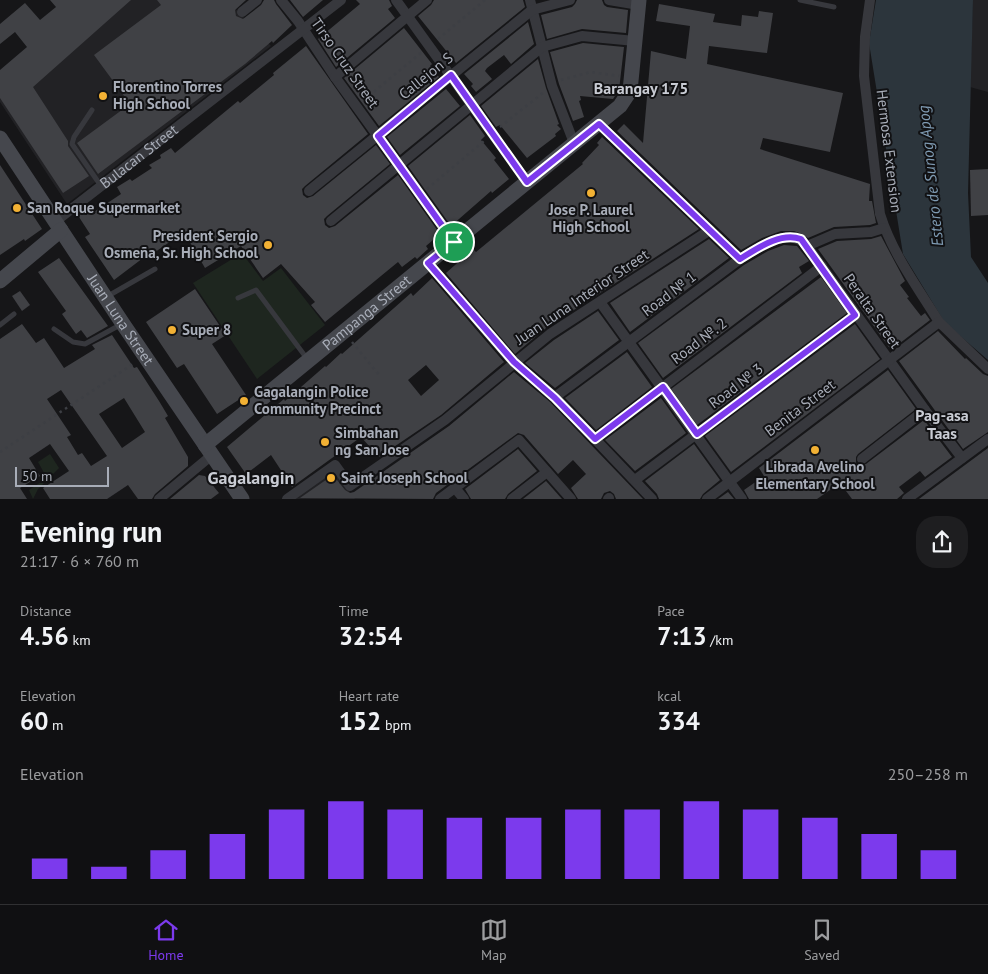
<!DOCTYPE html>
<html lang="en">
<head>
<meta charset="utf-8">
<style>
	body { margin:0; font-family:"PT Sans",sans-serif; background:#1e1e20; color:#f1f3f6; height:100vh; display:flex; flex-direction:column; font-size:19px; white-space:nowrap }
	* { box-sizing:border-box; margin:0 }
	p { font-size:16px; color:#9c9d9f }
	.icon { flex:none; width:28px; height:28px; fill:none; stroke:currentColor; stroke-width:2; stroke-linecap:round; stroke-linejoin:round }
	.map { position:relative; height:499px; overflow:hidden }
	.panel { display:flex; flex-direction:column; background:#101012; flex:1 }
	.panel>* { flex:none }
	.scale { position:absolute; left:15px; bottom:12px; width:94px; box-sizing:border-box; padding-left:5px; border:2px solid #a8adb8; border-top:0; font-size:14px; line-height:18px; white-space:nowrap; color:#a8adb8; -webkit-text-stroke:4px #111113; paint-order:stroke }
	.pin { position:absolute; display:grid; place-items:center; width:42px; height:42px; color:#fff; margin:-21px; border:2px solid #fff; border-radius:50%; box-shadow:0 1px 5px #0007 }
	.round { display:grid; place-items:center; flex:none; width:52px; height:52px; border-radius:20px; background:#1e1e20 }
	.summary { display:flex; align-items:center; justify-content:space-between; height:85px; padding:0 20px }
	h1 { font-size:28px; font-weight:700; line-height:38px }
	.figures { display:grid; grid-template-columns:repeat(3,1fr); gap:8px; height:85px; padding:5px 20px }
	.figures div { display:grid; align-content:center }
	.figures b { font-size:25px; font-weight:700 }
	.figures small { font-size:14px; font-weight:400 }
	.figures p { font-size:14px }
	.chart { height:140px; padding:10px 20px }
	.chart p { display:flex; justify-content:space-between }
	.chart svg { width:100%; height:90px; margin-top:5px; stroke:#7c3aed; stroke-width:6 }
	.tab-bar { display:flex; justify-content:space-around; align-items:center; height:70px; border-top:1px solid #303032; background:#101012; font-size:14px; color:#9c9d9f }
	.tab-bar a { display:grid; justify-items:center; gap:2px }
	.tab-bar .selected { color:#7c3aed }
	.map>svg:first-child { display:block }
	.built { fill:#222225 }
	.green { fill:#1e261f }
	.water { fill:#2c353c }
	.building { fill:#404145; fill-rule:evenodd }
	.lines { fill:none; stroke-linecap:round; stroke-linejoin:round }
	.path { stroke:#3d3f44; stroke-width:2.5; stroke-dasharray:2.5 4; stroke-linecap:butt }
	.lane { stroke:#37383d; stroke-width:5 }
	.street { stroke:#37383d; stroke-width:10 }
	.secondary { stroke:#45474d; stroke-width:15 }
	.route-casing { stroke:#fff; stroke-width:10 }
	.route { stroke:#7c3aed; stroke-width:6 }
	.poi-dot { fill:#f2b134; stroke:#111113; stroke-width:2 }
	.labels { text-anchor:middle; stroke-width:4; stroke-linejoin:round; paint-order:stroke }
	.street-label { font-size:15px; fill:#a8adb8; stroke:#111113 }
	.poi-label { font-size:15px; font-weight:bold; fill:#a8adb8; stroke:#111113; text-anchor:start }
	.neighbourhood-label { font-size:16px; font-weight:bold; fill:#c9ccd4; stroke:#111113 }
	.water-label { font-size:16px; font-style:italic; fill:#7f9bb3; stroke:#111113 }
	.quarter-label { font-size:18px; font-weight:bold; fill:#c9ccd4; stroke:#111113 }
</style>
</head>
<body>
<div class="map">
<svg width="988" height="499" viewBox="0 0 988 499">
	<rect width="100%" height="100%" fill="#161618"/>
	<!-- built -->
	<g class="built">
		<path d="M102,0H227L271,46L67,204L0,102V90Z"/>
		<path d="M973,0H988V92L970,87Z"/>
		<path d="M333,469L355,499H292Z"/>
	</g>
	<!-- green -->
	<g class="green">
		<path d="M242,253L263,281L281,268L325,325L257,379L193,283Z"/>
		<path d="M50,454L59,468L38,489L33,499L29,490L47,478L38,462Z"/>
	</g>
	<!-- water -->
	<path class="water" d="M876,0H973L968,193L971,257L988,283V360L945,323L903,254L869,43Z"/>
	<!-- building -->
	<g class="building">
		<path d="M50,0H131L33,87L68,141V146L89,176L63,193L0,98V70L27,47L15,32L0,44V24L25,3L40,20L56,7Z"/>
		<path d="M157,0H246L235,10L236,16L243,19L261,5L264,0H274L276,4L292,25L273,43L272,41L245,64L98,174L77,143L130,104L94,55L161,5Z"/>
		<path d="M290,0H323L303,17Z"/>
		<path d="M356,0H389L392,6L388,9L395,18L336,67L318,39L360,4Z"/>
		<path d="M434,0H523L525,7L456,63L418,16L431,5Z"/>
		<path d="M577,0H602L604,5L607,7L628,10L626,33L582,29L547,39L541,15L572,7L575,4Z"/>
		<path d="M659,4L715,14L713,22L741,26L742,15L758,17L759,11L773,13L767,53L709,46L707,64L843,93L830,152L763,138L760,149L870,184L869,201H872L876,223L870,225L834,227L808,238L802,234L794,231H781L762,238L741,250L617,131L624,124L643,143L651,51L686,59L690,26L656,21Z"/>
		<path d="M528,22L534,44L511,64L504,55L487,68L485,71L492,79L476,92L471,86L473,84L464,74Z"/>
		<path d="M404,28L432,64L430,66L439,77L379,126L344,78Z"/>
		<path d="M583,43L624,47L619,90L613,99L580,96L581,100L579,101L584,117L573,121L559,84L550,52Z"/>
		<path d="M306,46L368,134L305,186L302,189L303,195L307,198L313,196L376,145L390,164L327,216L324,219L325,225L329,228L335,226L398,175L440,234L426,246L428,249L417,259L415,257L402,267L398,262L325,322L311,305L315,302L281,264L263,278L241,246L205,268L184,232L148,257L147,255L114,280L85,237L90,234L77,214L89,204L94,212L121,194L117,187L130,179L132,181L152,168L149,165L161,158L160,155L171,148L175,153L238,101L240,103L274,75L273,73Z"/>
		<path d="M538,59L546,88L559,124L557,125L561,129L555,134L556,136L527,158L500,125L496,127L481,106Z"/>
		<path d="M446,89L460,106L400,155L387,137Z"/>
		<path d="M470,115L485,136L481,140L496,158L494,160L509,179L492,193L491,191L451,226L408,166Z"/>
		<path d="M602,137L699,229L546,328L515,354L446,273L473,249L476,252L583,164L582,163L599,145L597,143Z"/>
		<path d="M0,165L42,229L25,241L24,239L0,255Z"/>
		<path d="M988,169V215L971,216L970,170Z"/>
		<path d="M881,236L905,281L900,285L909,297L907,298L921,316L925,313L930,320L891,350L818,249L837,241L871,239Z"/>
		<path d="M709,239L729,258L630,332L610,303Z"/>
		<path d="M784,245L797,246L809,261L799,267L802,273L663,378L638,343L744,265L768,251Z"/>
		<path d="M59,258L108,326L87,338L81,330L76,334L62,314L66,311L38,272Z"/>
		<path d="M821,277L847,313L697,425L671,389Z"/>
		<path d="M432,278L504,362L441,415L379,457L361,437L292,487L271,455L246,474L227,447L284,399L285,401L325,366L326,367L341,353L342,354L411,293L413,296ZM426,365L439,380L421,396L408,380Z"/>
		<path d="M195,289L226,335L212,344L246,395L217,414L184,364L177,368L146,322Z"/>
		<path d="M20,291L30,305L22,311L12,296Z"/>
		<path d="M598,311L619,340L555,388L525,363L554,340Z"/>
		<path d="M22,324L36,343L44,338L64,368L95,349L92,345L112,335L134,368L137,367L159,401L168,416L165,418L188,457V466L155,494L152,499H138L128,485L107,499H50L43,488L69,471L50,444L29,458L40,476L20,488L27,499H0V339ZM61,390L107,456L91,466L82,453L78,455L67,437L71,435L47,399ZM124,398L145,432L122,448L99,414Z"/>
		<path d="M855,324L880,359L731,472L705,436Z"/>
		<path d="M938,331L965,359L966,358L983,374L988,376V432L963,449L899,361Z"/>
		<path d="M627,352L652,387L596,430L565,398Z"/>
		<path d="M888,370L916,409L858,454L856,457V463L860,465L866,464L924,420L952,457L925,477L920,471L899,487L904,493L897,499H852L840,483L817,499H749L744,490L764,476L759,468Z"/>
		<path d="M514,372L550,402L643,499H616L614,494L610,491L604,493L601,499H578L571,488L586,474L573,460L558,474L524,435L518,433L436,493L433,499L300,498L333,475L345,490L350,493L354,492L449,426Z"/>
		<path d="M661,398L686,433L635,471L605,440Z"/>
		<path d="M694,444L720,480L703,494L700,499H659L657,494L645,481Z"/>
		<path d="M988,448V499H919Z"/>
		<path d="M518,449L537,471L508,494L505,499H471L465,489Z"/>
		<path d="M199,475L205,476L219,493L211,499H170Z"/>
		<path d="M546,481L562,499H523Z"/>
		<path d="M728,492L734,499H718Z"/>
	</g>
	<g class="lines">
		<!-- path -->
		<g class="path">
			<path d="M438,39L485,0"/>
			<path d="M561,80L591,72L619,76"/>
			<path d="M364,100L422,52"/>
			<path d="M500,127L544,92"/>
			<path d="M427,189L484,141"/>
			<path d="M352,342L380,376"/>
			<path d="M0,452L133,364"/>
		</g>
		<!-- lane -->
		<g class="lane">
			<path d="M800,0L834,7"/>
			<path d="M92,110L74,137L72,144L101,186"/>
			<path d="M108,296L155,269"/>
			<path d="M238,298L256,290L308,360"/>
			<path d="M0,325L14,314"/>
			<path d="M54,329L73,342L85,344L120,325"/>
		</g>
		<!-- street -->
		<g class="street">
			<path d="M281,0L298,21L335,77L454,241"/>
			<path d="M396,0L527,182"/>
			<path d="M530,0L552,86L574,143"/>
			<path d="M609,0L639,5"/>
			<path d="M870,0L865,37L864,76L880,214C892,253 918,288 939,322"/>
			<path d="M242,12L257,0"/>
			<path d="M335,77L427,0"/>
			<path d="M599,124L740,259"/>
			<path d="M309,191L532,10L570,0"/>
			<path id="s1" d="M56,221L341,0"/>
			<path d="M331,221L542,47L582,36L635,41"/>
			<path d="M807,246L835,234L871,232L884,228"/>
			<path d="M428,263L514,363L555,397L652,499"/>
			<path d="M600,302L742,499"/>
			<path d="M555,397L740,259C758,248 790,225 807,246L925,410L962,458"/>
			<path d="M595,439L822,266"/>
			<path d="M862,459L925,410"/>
			<path d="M635,480L855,315"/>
			<path d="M455,488L464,499"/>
			<path d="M159,499L212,455"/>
			<path d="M287,499L335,465L350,486L445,420L550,334L710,230"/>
			<path d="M440,499L519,440L571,499"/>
			<path d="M512,499L547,472"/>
			<path d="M608,499L609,498"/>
			<path d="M707,499L939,322L988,369"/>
			<path d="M907,499L988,439"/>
		</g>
		<!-- secondary -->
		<g class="secondary">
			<path id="s2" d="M0,138L123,324L242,499"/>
			<path d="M0,281L61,230"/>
			<path id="s3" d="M205,445L620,106L630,91L639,0"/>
		</g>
	</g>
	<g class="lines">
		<defs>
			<path id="route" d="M451,75L527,182L599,124L740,259C758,248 780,232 801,239L855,315L697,434L663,387L595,439L555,398L514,362L428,263L454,242L378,136Z"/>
		</defs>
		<!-- route casing -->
		<use href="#route" class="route-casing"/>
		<!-- route -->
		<use href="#route" class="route"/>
	</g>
	<!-- markers -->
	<g class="poi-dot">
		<circle cx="103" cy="96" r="5"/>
		<circle cx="591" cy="193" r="5"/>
		<circle cx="17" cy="208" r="5"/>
		<circle cx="268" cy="245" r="5"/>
		<circle cx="172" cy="330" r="5"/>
		<circle cx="244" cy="401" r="5"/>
		<circle cx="325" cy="442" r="5"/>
		<circle cx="815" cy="450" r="5"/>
		<circle cx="331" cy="478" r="5"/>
	</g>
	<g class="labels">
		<!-- street labels -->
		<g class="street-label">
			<text transform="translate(345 63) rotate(55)" y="5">Tirso Cruz Street</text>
			<text transform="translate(426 76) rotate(-39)" y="5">Callejon S</text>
			<text transform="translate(889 151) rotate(83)" y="5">Hermosa Extension</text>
			<text dy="5" stroke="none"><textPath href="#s1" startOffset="105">Bulacan Street</textPath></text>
			<text transform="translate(669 294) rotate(-37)" y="5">Road № 1</text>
			<text transform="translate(582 297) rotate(-34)" y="5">Juan Luna Interior Street</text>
			<text transform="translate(872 311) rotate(55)" y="5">Peralta Street</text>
			<text dy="5" stroke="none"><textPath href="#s3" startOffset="209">Pampanga Street</textPath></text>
			<text dy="5" stroke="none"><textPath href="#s2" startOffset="218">Juan Luna Street</textPath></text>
			<text transform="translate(699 341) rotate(-37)" y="5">Road №. 2</text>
			<text transform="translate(736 386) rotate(-37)" y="5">Road № 3</text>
			<text transform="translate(800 408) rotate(-37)" y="5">Benita Street</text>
		</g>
		<!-- poi labels -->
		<g class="poi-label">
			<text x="113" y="92">Florentino Torres<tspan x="113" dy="17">High School</tspan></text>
			<text x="27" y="213">San Roque Supermarket</text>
			<text x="591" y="215" text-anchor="middle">Jose P. Laurel<tspan x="591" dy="17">High School</tspan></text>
			<text x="258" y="241" text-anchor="end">President Sergio<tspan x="258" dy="17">Osmeña, Sr. High School</tspan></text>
			<text x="182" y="335">Super 8</text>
			<text x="254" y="397">Gagalangin Police<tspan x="254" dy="17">Community Precinct</tspan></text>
			<text x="335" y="438">Simbahan<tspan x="335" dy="17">ng San Jose</tspan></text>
			<text x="815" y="472" text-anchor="middle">Librada Avelino<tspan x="815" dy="17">Elementary School</tspan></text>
			<text x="341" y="483">Saint Joseph School</text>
		</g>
		<!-- neighbourhood labels -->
		<g class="neighbourhood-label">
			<text x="641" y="94">Barangay 175</text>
			<text x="942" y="421">Pag-asa<tspan x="942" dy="18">Taas</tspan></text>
		</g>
		<!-- water labels -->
		<g class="water-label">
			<text transform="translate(930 176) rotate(-96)" y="6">Estero de Sunog Apog</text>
		</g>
		<!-- quarter labels -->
		<g class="quarter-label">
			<text x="251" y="484">Gagalangin</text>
		</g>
	</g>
</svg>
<div class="scale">50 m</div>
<div class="pin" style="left:454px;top:242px;background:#1e9e55"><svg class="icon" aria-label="arrive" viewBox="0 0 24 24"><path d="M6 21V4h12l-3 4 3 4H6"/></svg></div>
</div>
<section class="panel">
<div class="summary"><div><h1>Evening run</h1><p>21:17 · 6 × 760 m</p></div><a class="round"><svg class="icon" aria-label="share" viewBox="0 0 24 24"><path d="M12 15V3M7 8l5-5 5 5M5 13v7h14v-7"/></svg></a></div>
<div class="figures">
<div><p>Distance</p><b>4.56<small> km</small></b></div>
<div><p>Time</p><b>32:54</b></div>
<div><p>Pace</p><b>7:13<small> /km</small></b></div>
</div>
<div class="figures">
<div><p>Elevation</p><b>60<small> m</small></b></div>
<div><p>Heart rate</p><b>152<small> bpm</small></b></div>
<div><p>kcal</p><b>334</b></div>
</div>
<div class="chart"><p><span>Elevation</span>250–258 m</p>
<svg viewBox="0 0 160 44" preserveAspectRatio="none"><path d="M5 44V34M15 44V38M25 44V30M35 44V22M45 44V10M55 44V6M65 44V10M75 44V14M85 44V14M95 44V10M105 44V10M115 44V6M125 44V10M135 44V14M145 44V22M155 44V30"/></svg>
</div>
</section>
<nav class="tab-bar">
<a class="selected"><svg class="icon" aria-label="home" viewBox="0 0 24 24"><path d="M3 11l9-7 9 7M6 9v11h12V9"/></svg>Home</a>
<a><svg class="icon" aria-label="map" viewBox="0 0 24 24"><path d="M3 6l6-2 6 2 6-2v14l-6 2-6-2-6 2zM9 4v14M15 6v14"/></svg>Map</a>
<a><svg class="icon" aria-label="saved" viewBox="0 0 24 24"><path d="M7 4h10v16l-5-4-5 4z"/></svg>Saved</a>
</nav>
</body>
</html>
